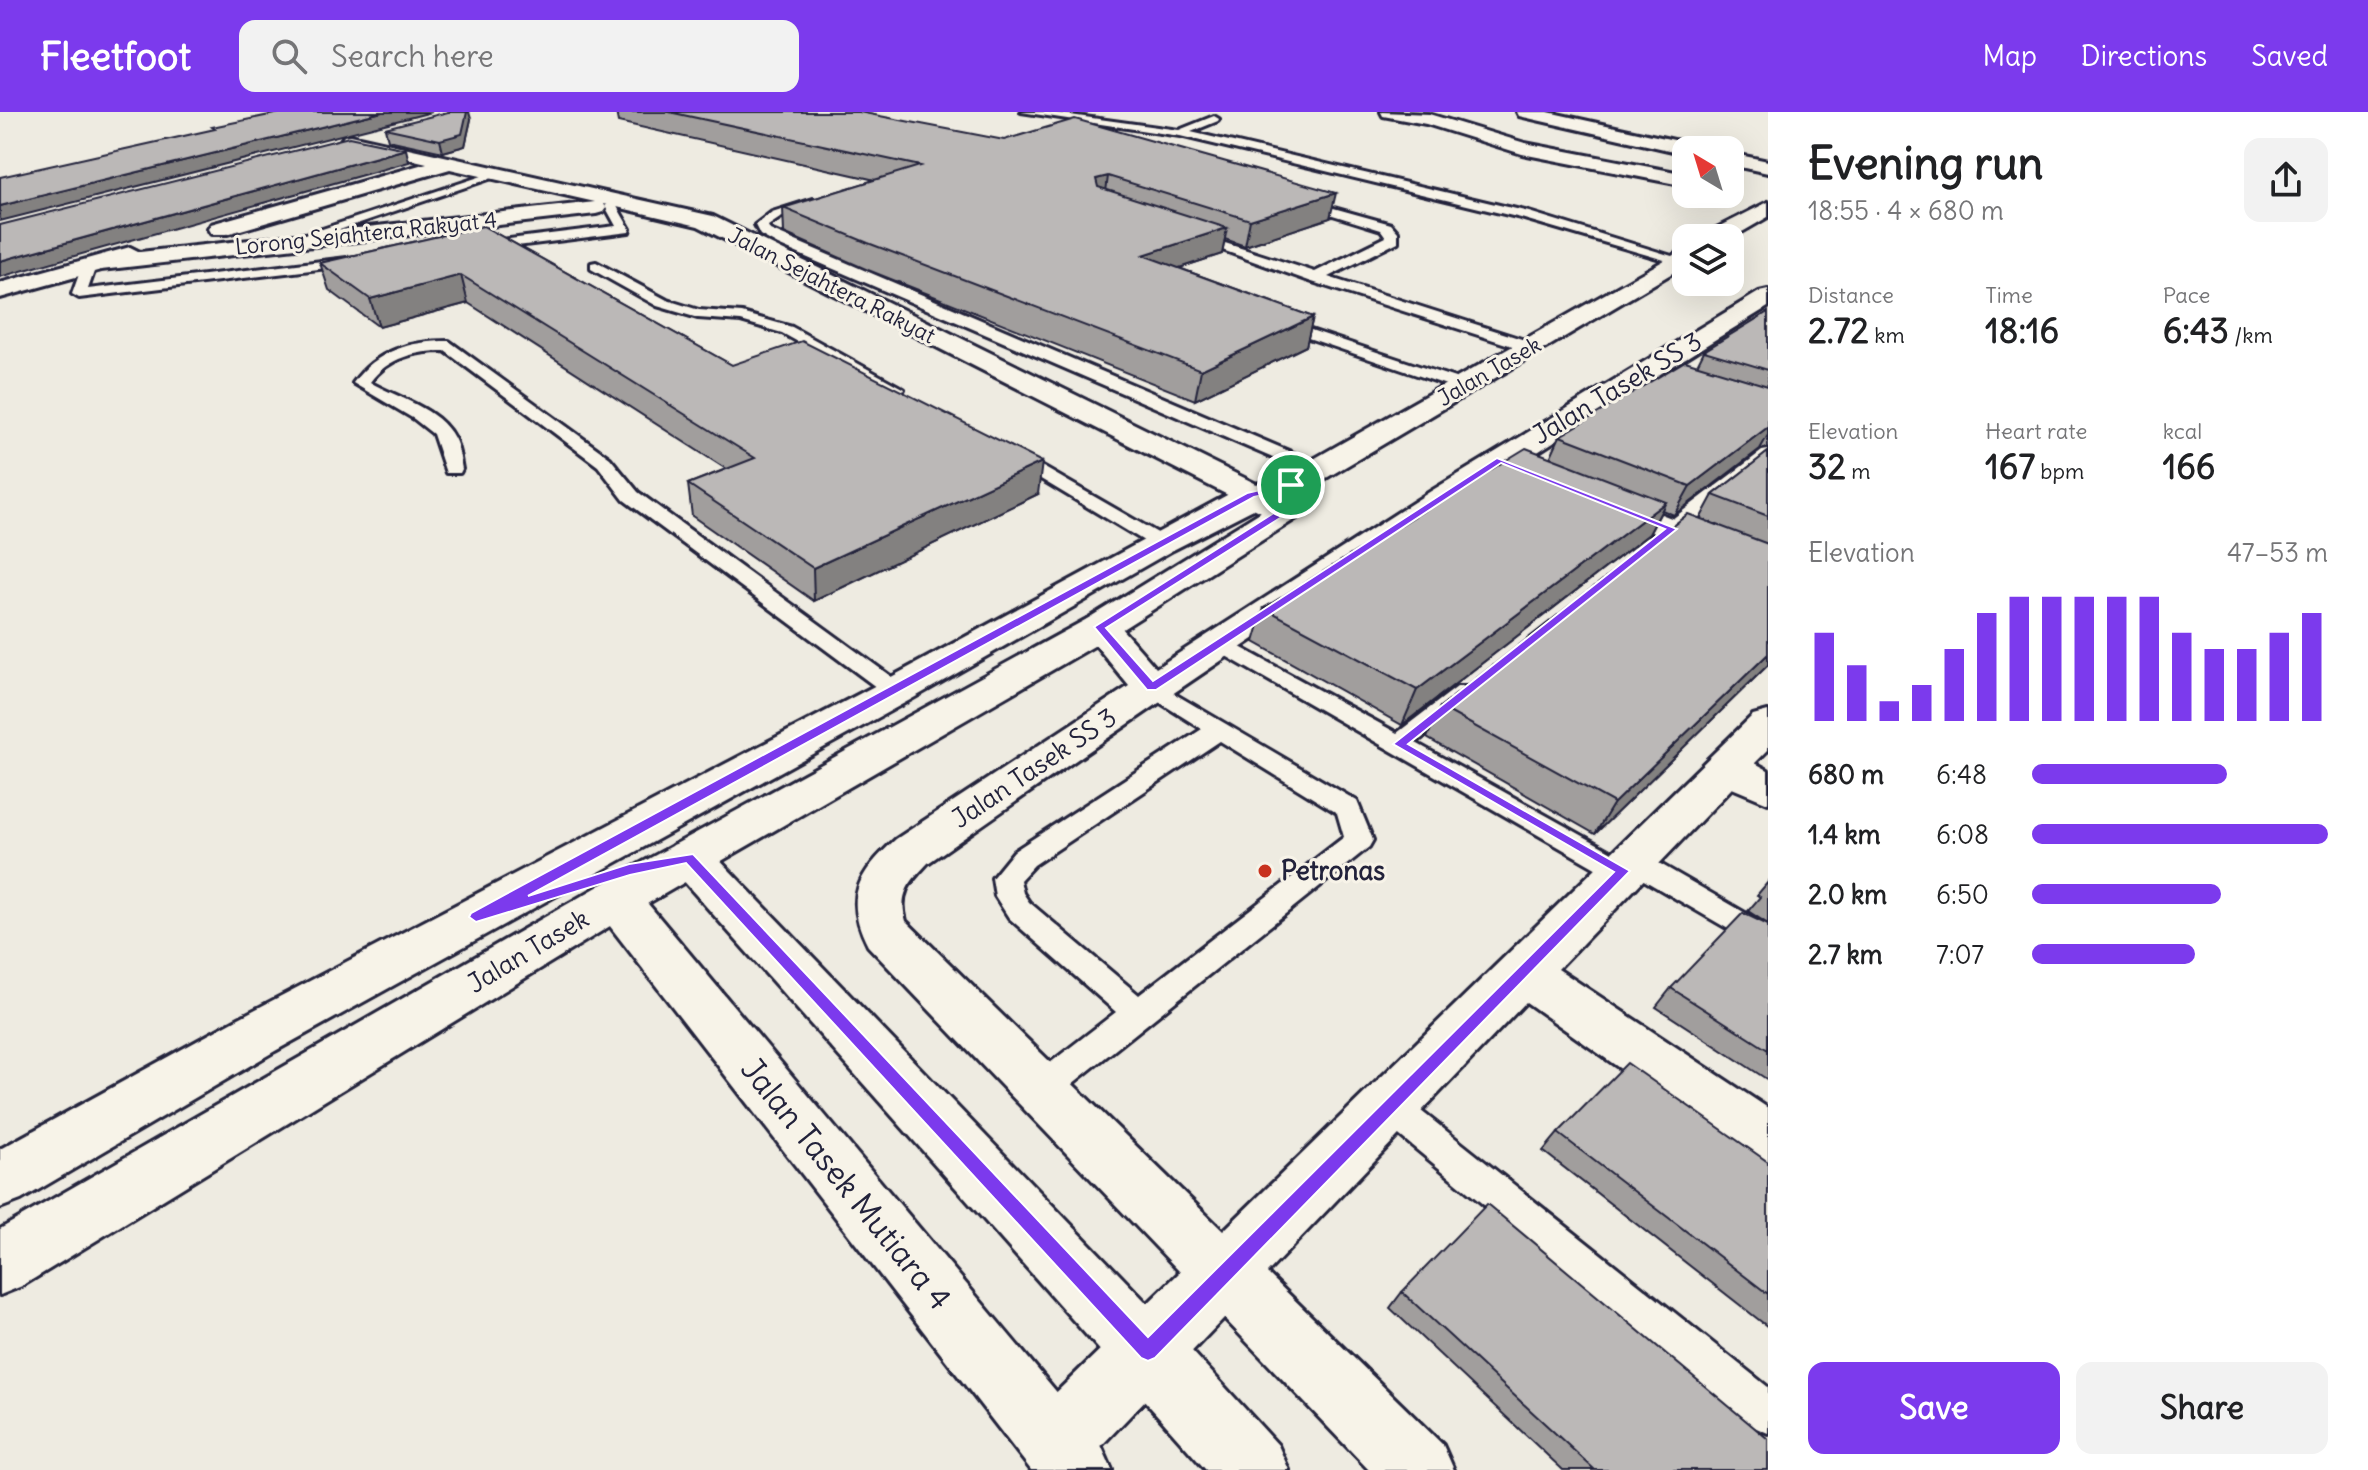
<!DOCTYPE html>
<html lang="en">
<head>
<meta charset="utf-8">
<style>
	body { margin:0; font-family:Delius,sans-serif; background:#f2f2f2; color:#202124; height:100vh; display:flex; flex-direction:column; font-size:30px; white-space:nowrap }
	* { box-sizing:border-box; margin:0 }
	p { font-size:26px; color:#757577 }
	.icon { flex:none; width:44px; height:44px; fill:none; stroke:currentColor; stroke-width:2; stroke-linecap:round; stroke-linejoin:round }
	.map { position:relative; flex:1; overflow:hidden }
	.drawer { display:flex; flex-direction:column; background:#fff; width:600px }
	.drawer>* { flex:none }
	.needle { width:52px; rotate:322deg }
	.controls { position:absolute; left:1672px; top:24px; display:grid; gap:16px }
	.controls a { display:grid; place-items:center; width:72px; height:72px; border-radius:16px; background:#fff; box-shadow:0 8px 32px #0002; font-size:40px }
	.pin { position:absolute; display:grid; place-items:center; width:68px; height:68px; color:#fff; margin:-34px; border:4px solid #fff; border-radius:50%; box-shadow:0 2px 8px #0007 }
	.round { display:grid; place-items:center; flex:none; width:84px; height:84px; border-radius:16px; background:#f2f2f2 }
	.head { display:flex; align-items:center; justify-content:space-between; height:136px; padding:0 40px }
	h1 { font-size:44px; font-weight:700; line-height:60px }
	.metrics { display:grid; grid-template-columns:repeat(3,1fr); gap:12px; height:136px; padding:8px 40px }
	.metrics div { display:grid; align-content:center }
	.metrics b { font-size:34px; font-weight:700 }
	.metrics small { font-size:22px; font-weight:400 }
	.metrics p { font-size:22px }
	.chart { height:224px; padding:16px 40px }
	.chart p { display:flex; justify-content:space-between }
	.chart svg { width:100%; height:144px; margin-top:8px; stroke:#7c3aed; stroke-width:6 }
	.primary-button { display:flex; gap:16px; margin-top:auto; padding:16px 40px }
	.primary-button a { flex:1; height:92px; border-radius:16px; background:#7c3aed; color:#fff; font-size:32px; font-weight:700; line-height:92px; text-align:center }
	.primary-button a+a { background:#f2f2f2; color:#202124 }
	ul { padding:0 40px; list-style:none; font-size:26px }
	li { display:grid; grid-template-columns:128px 96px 1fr; align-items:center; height:60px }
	li i { height:20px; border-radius:10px; background:#7c3aed }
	header { display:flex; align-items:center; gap:48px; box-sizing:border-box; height:112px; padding:0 40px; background:#7c3aed; color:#fff }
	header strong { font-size:38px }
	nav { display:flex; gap:44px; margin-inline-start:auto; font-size:28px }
	.search { width:560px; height:72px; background:#f2f2f2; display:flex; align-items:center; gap:20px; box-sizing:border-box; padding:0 28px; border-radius:16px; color:#757577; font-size:30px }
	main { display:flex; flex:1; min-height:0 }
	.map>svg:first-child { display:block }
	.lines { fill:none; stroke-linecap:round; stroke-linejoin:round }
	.service-casing { stroke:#22223b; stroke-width:6 }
	.minor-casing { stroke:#22223b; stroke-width:6 }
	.tertiary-casing { stroke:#22223b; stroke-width:6 }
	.secondary-casing { stroke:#22223b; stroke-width:6 }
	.service { fill:#f7f3e8; fill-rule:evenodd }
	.minor { fill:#f7f3e8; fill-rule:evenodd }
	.tertiary { fill:#f7f3e8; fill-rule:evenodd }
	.secondary { fill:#f7f3e8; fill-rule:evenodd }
	.wall { fill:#a19e9d; stroke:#22223b; stroke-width:2 }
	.shaded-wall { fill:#838180; stroke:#22223b; stroke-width:2 }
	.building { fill:#bbb8b7; stroke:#22223b; stroke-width:2 }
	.route { fill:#7c3aed; stroke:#fff; stroke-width:2; fill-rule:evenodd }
	.poi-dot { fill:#c8321e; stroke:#f7f3e8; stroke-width:3 }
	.labels { text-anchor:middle; stroke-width:6; stroke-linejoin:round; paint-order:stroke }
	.far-street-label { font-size:22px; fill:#22223b; stroke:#f7f3e8 }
	.street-label { font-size:26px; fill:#22223b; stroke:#f7f3e8 }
	.poi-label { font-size:26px; font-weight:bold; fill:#22223b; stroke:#f7f3e8; text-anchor:start }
	.near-street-label { font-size:32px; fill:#22223b; stroke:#f7f3e8 }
</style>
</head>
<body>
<header>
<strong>Fleetfoot</strong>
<div class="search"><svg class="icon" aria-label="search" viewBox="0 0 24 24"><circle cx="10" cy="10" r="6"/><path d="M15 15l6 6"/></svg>Search here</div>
<nav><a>Map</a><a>Directions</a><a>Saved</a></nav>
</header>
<main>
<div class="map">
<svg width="1768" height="1358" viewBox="0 0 1768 1358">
	<rect width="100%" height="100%" fill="#eeebe1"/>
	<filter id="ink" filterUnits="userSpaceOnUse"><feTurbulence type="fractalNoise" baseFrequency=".0125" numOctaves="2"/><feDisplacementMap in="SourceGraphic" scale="16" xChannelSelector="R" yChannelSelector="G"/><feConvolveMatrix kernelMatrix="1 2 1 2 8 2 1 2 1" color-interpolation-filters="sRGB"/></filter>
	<g filter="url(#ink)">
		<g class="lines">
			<defs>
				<g id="service">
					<path d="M1021,0H1048L1179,18L1214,4L1219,7L1218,9L1191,20L1529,100L1685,148L1678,152L1521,106L1180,24Z"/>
					<path d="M494,60L504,62L295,133L283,130Z"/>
					<path d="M1294,85L1391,112L1398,120V130L1328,165L1537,232L1539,235L1531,240L1525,238L1309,169L1186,125L1197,122L1315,160L1386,125L1381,118L1294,91Z"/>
					<path d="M813,87L823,90L780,106L768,114L770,118L1324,354L1326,358L1317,364L1310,362L778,133L760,123L755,113L772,100Z"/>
					<path d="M611,90L615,91L630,117L629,120L477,139L470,135L477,131L616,114L605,94Z"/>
					<path d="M355,145L362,149L360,152L79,186L72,182L82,154L89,150L96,154L88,177Z"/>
					<path d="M596,150L667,188L699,198L742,201L792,215L904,277L902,281H890L782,221L741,209L698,206L657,194L591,157V151Z"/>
					<path d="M1278,207L1470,271L1472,274L1464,279L1458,277L1273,214L1271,211Z"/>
					<path d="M449,229L610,346L638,380L904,574L908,579L904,584H888L624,388L598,354L445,239C416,239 389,245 370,270C397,286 439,296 454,326C459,335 460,347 462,357L460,361H446L433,322L414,307L353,271C377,238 410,229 449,229Z"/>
					<path d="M1010,336L1168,427L1171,431L1161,437L1154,435L1004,345L1001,341Z"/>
					<path d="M1768,338V352L1669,428H1655L1652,424L1655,420L1762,339Z"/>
					<path d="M1220,524L1397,621L1457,575H1473L1477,580L1473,585L1416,631L1621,745L1633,739L1643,742L1768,814V840L1635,763L1623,769L1613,766L1212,536L1209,531L1212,526Z"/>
					<path d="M1151,568L1357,689L1373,728L1369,735L1052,988L1040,993L1028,988L1023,978L1028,968L1116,900L1009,806L995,784L992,766L1014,739L1202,617L1143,580L1139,575L1143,570ZM1220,629L1337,701L1344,725L1139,883L1029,790L1023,781L1020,768L1034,753Z"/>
					<path d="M1389,979L1401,983L1768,1275V1321L1754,1315L1377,1005L1372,994L1377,983Z"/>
				</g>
				<g id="minor">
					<path d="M1381,0L1429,2L1525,31L1686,62V74L1522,42L1426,12L1383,4Z"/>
					<path d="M1517,0H1548L1692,32L1701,38H1686V42L1519,4Z"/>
					<path d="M350,23L713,104L1297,392L1301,399L1297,406L1285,409L1273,406L698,114L604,92L606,96L603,100L596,102L101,158L0,186V171L130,135L140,140L595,90L450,57L227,122H211L208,117L211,112L427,51L344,32L341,28L344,24Z"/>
					<path d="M1730,41L1768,49V61L1730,53Z"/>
					<path d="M1768,178V195C1482,371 1203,558 928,751C910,770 898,781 906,809L1223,1119L1753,603L1768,599V638L1755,651L1768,658V691L1732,676L1558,857L1768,996V1054L1748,1047L1526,890L1267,1161L1443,1333L1454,1358H1369L1224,1206L1080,1356H1030L1020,1331L1030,1306L1180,1160L868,834C843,785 858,762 896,727L1129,574L1081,515L1087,507L1100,504L1113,507L1156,556L1431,379L1759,180Z"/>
					<path d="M1600,378L1768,444V467L1589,395L1584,388L1589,381Z"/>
				</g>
				<g id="tertiary">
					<path d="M689,728L705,733L1171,1216L1278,1333L1289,1358H1206L673,757L666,745L673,733Z"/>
					<path d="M616,769L633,774L1101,1333L1112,1358H1031L599,800L592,787L599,774Z"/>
				</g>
				<g id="secondary">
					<path d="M1768,90V105L1730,127L1704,126L1707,121Z"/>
					<path d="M1686,136V153L1306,378L1297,406L1113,523L633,800L22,1174L0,1183V1117L599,774L1087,507L1270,394L1271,388L1173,438L910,588L275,939L21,1088L0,1096V1037L237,907L882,570L1240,376L1280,366Z"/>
				</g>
			</defs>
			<!-- service casing -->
			<use href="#service" class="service-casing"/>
			<!-- minor casing -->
			<use href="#minor" class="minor-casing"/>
			<!-- tertiary casing -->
			<use href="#tertiary" class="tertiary-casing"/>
			<!-- secondary casing -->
			<use href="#secondary" class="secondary-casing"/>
			<!-- service -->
			<use href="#service" class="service"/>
			<!-- minor -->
			<use href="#minor" class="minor"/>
			<!-- tertiary -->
			<use href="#tertiary" class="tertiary"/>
			<!-- secondary -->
			<use href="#secondary" class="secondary"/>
		</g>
		<!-- wall -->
		<g class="wall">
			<path d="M616,0H859L1330,106L1245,134L1225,127L1222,142L1179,156L1313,205L1306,234L1195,288L868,158L784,121L783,96L875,68L618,10Z"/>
			<path d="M471,7L465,34L443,40L388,28L385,16Z"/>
			<path d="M483,114L732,253L1038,382L814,489L692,404L688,372L726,357L468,191L379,215L329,178L320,151Z"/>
			<path d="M1768,200V336L1760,337L1674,403L1662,398L1649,422L1402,613L1254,530L1264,496L1550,346L1560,324L1697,253L1704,239Z"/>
			<path d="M1768,340V553L1595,722L1427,626L1440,595L1700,407L1713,383Z"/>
			<path d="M1768,770V812L1748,799L1760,785L1757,783Z"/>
			<path d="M1768,813V968L1656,895L1671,876Z"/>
			<path d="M1558,1021L1768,1050V1215L1543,1039Z"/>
			<path d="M1402,1180L1768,1358H1563L1390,1196Z"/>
		</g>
		<!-- shaded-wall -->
		<g class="shaded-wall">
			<path d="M382,0H432L0,109V94Z"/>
			<path d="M467,0H469L471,7L465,34L443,40L440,28Z"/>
			<path d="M406,37L409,50L0,165V149Z"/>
			<path d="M1108,64L1105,88L1093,91L1096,67Z"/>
			<path d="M1336,81L1330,106L1245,134L1250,108Z"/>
			<path d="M1227,116L1222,142L1139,169L1143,143Z"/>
			<path d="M461,163L468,191L379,215L370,187Z"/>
			<path d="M1313,205L1306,234L1195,288L1201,258Z"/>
			<path d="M1768,315V323L1760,337L1674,403L1690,374Z"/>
			<path d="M1042,350L1038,382L814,489L813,456Z"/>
			<path d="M1666,390L1649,422L1402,613L1417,578Z"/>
			<path d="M1768,542V553L1595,722L1614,691Z"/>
		</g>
		<!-- building -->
		<g class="building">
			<path d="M284,0H382L0,94V65L215,17L212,15Z"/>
			<path d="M448,0H467L462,22L440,28L385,16Z"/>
			<path d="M669,0H859L1004,28L1075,7L1336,81L1250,108L1108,64L1096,67L1098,75L1227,116L1143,143L1313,205L1201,258L868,131L783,96L920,54Z"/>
			<path d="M349,25L406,37L0,149V113Z"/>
			<path d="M483,114L732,253L802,229L1042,350L813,456L688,372L755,346L461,163L370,187L320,151Z"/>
			<path d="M1768,200V258L1704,239Z"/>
			<path d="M1685,249L1768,274V315L1690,374L1560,324Z"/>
			<path d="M1526,336L1666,390L1417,578L1264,496Z"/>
			<path d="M1768,340V404L1713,383Z"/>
			<path d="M1688,402L1768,432V542L1614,691L1440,595Z"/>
			<path d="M1743,801L1768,813V938L1671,876Z"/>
			<path d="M1627,951L1768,1050V1182L1558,1021Z"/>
			<path d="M1487,1092L1768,1327V1358H1595L1402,1180Z"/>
		</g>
	</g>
	<!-- route -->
	<path class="route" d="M1497,346L1677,417L1408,632L1630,759L1155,1246L1148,1249L1141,1246L686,751L630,763L476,810L469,805L471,801L1247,381L1291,371L1296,373L1288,401L1106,516L1153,569ZM1501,351L1665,417L1393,632L1614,760L1148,1225L693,742L629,752L528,784L1254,385L1285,378L1280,397L1094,515L1147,578H1156Z"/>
	<!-- markers -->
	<circle class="poi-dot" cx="1265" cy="759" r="8"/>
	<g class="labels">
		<!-- far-street labels -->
		<g class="far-street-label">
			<text transform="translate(366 121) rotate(-6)" y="8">Lorong Sejahtera Rakyat 4</text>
			<text transform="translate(832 173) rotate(27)" y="8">Jalan Sejahtera Rakyat</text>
			<text transform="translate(1489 259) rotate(-30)" y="8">Jalan Tasek</text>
		</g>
		<!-- street labels -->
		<g class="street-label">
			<text transform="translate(1617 276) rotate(-31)" y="9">Jalan Tasek SS 3</text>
			<text transform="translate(1034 656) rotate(-34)" y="9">Jalan Tasek SS 3</text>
			<text transform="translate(528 839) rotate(-31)" y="9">Jalan Tasek</text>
		</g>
		<!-- poi labels -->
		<g class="poi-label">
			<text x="1281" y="768">Petronas</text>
		</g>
		<!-- near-street labels -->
		<g class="near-street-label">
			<text transform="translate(846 1072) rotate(51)" y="11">Jalan Tasek Mutiara 4</text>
		</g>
	</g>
</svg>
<div class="controls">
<a><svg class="needle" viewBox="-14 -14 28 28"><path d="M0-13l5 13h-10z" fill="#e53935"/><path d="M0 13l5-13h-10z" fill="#757577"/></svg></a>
<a><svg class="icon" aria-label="layers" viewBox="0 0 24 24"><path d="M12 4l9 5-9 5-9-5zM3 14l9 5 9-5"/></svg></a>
</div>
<div class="pin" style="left:1291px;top:373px;background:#1e9e55"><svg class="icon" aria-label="arrive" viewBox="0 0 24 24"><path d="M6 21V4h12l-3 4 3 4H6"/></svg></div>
</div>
<section class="drawer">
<div class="head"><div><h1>Evening run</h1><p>18:55 · 4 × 680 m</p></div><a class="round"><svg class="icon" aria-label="share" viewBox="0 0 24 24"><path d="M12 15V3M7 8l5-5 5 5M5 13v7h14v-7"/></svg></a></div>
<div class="metrics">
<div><p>Distance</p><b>2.72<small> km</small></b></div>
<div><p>Time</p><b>18:16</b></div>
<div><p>Pace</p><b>6:43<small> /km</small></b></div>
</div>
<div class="metrics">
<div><p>Elevation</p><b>32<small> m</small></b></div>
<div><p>Heart rate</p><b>167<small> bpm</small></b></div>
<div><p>kcal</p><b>166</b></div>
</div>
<div class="chart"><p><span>Elevation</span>47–53 m</p>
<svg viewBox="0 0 160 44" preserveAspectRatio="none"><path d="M5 44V17M15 44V27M25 44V38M35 44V33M45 44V22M55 44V11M65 44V6M75 44V6M85 44V6M95 44V6M105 44V6M115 44V17M125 44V22M135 44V22M145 44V17M155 44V11"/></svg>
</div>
<ul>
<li><b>680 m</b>6:48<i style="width:66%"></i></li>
<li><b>1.4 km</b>6:08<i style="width:100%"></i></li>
<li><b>2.0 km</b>6:50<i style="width:64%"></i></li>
<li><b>2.7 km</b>7:07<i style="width:55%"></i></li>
</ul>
<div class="primary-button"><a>Save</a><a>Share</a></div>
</section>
</main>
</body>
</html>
